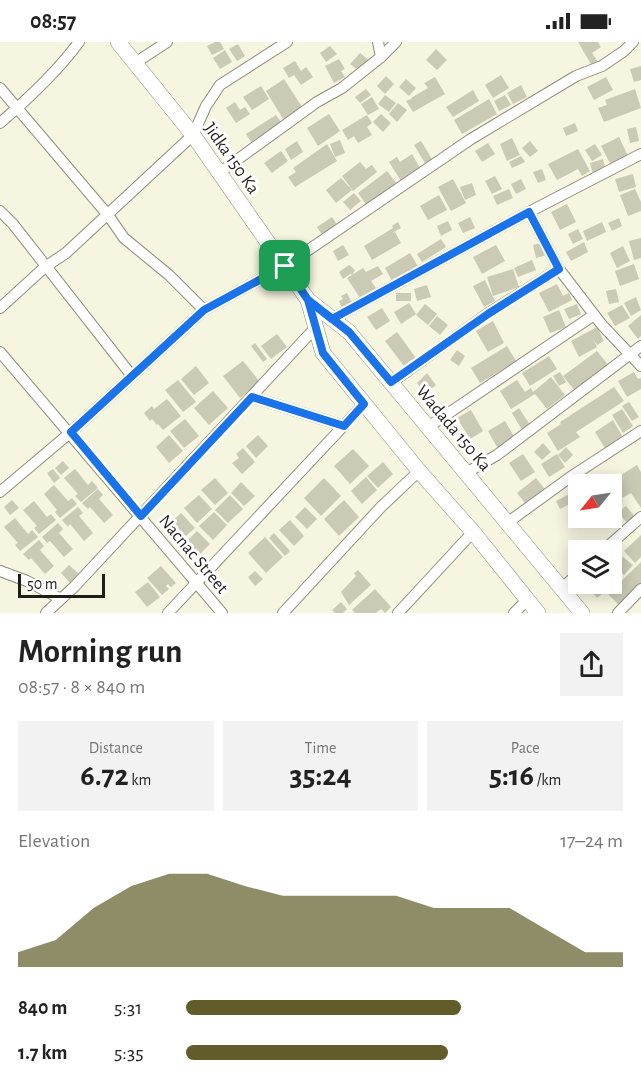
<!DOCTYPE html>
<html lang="en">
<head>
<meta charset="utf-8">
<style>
	body { margin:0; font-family:"Alegreya Sans",sans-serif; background:#f2f2f2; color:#222; height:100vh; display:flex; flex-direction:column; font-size:22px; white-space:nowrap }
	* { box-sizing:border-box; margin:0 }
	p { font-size:20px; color:#767676 }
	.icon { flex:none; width:33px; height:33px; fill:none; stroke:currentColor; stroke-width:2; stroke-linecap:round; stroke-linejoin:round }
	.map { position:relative; height:571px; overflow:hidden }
	.panel { display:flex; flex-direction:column; background:#fff; flex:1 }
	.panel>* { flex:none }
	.needle { width:39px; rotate:240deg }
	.fabs { position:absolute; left:568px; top:432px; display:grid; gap:12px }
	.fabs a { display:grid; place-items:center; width:54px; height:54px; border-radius:0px; background:#fff; box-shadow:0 3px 15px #0003; font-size:30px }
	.scale { position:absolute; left:18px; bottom:15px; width:87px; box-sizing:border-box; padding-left:6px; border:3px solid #1e1d16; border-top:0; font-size:16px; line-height:21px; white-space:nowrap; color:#1e1d16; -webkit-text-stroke:4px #fff; paint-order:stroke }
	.pin { position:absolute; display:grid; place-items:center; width:51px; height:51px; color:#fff; margin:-26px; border-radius:12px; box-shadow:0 3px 9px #0006 }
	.round { display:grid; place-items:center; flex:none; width:63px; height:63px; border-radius:0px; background:#f2f2f2 }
	.headline { display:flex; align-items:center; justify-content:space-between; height:102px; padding:0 18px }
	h1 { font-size:33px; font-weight:700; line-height:45px }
	.figures { display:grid; grid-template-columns:repeat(3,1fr); gap:9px; height:102px; padding:6px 18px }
	.figures div { display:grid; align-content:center; border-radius:0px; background:#f2f2f2; text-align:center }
	.figures b { font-size:30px; font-weight:700 }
	.figures small { font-size:16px; font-weight:400 }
	.figures p { font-size:16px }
	.chart { height:168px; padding:12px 18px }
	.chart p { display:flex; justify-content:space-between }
	.chart svg { width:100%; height:108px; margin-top:6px; fill:#615c29; opacity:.7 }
	ul { padding:0 18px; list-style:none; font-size:20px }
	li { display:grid; grid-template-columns:96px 72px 1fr; align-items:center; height:45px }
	li i { height:15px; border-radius:8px; background:#615c29 }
	.status { display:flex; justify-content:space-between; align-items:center; height:42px; padding:0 30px; background:#fff; direction:ltr }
	.status svg { height:16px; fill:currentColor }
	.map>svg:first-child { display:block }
	.building { fill:#cbcab5 }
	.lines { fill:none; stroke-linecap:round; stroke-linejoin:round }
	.street-casing { stroke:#8f8e7b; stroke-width:12 }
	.secondary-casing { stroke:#8f8e7b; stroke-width:16 }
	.street { stroke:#fff; stroke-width:10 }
	.secondary { stroke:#fff; stroke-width:15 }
	.route-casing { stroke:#fff; stroke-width:12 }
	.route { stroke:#1a73e8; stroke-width:8 }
	.labels { text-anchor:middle; stroke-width:6; stroke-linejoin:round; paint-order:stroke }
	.street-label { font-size:18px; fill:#1e1d16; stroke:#fff }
</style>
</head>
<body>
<div class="status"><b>08:57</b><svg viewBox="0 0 49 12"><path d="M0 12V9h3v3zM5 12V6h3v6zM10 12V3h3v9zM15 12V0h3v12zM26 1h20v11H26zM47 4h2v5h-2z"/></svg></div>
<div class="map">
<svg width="641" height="571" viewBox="0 0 641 571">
	<rect width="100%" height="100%" fill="#f6f5e0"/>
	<!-- building -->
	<g class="building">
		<path d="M215,0H220L224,7L212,13L207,4Z"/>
		<path d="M578,0H598L601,5L592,11L598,20L592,24Z"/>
		<path d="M238,2L245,14L237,19L229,7Z"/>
		<path d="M330,4L337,12L326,20L320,11Z"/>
		<path d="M436,7L447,18L437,28L426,18Z"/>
		<path d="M225,8L232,20L220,27L213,16Z"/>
		<path d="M360,11L369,18L359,29L350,22Z"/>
		<path d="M339,17L345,27L341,29L345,35L334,41L325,24Z"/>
		<path d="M295,19L301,29L306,25L313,35L301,43L294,33L289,36L283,26Z"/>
		<path d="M641,24V38L634,40L630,27Z"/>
		<path d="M501,33L509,46L493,56L485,43Z"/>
		<path d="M386,34L394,42L385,52L377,44Z"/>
		<path d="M435,35L445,52L413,70L406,59L411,57L412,58L411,56L428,46L424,41Z"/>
		<path d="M606,35L613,48L594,58L587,45Z"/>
		<path d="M284,37L302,65L283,77L266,49Z"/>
		<path d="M406,37L416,46L409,54L399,45Z"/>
		<path d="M521,43L527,55L513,62L507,51Z"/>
		<path d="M261,44L269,57L252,68L243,55Z"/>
		<path d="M366,47L371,53L360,61L355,55Z"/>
		<path d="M635,47L641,66L604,80L598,66L607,63L605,58Z"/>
		<path d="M473,48L479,59L453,75L446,65Z"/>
		<path d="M385,53L396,61L389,70L378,62Z"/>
		<path d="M505,53L511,63L499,69L494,59Z"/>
		<path d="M372,55L379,67L368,73L361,62Z"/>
		<path d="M489,57L497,72L462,92L454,78Z"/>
		<path d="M235,60L240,68L245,65L250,72L236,81L226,66Z"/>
		<path d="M398,61L407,68L397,80L389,72Z"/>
		<path d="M329,72L340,89L318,104L307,86Z"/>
		<path d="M381,72L391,81L383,90L373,80Z"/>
		<path d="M276,73L281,80L251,100L246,92Z"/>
		<path d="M367,73L372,81L367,85L372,93L358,101L354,94L348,98L342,88Z"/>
		<path d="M575,81L578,89L566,94L563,86Z"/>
		<path d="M636,85L639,99L630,101L627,87Z"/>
		<path d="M619,95L628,114L611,123L601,104Z"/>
		<path d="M512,96L520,113L507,119L500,102Z"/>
		<path d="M340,98L345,111L335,115L330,102Z"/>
		<path d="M297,99L303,110L291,118L285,107Z"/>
		<path d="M421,99L432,117L425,121L414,103Z"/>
		<path d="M530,99L538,109L530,115L522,106Z"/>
		<path d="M488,101L495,112L482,120L475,109Z"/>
		<path d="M327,102L337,119L295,145L288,135L296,130L293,126Z"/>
		<path d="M595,102L602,113L592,119L585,108Z"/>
		<path d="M578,107L590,129L582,134L578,127L557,138L548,122Z"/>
		<path d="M281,109L288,119L272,131L264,121Z"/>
		<path d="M412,112L420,126L401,139L389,120L397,115L400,120Z"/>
		<path d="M521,114L525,120L512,126L509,120Z"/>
		<path d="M603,117L606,128L593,132L590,121Z"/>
		<path d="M360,120L366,127L372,123L377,130L353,149L342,134Z"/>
		<path d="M542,127L546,138L538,141L533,130Z"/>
		<path d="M387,129L397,142L367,164L358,151Z"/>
		<path d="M633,132L636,145L619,150L615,137Z"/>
		<path d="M495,134L502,147L492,152L485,139Z"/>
		<path d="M341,136L352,148L336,161L326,148Z"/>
		<path d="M453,137L466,161L451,169L438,145Z"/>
		<path d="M521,137L526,147L516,152L511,142Z"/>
		<path d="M472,141L476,153L465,158L460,145Z"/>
		<path d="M509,147L513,156L497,163L493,154Z"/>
		<path d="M635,147L641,160V169L628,174L620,153Z"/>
		<path d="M354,151L361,159L350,168L343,160Z"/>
		<path d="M439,153L447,168L428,178L420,164Z"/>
		<path d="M567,162L576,180L560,188L551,170Z"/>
		<path d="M332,175L340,187L325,197L317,185Z"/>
		<path d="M470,175L475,186L463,191L458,181Z"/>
		<path d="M619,176L622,184L612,189L608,181Z"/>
		<path d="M448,179L452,188L441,194L437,184Z"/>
		<path d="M398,180L401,186L392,191L395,190L401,201L372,218L364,204L393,186L392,184Z"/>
		<path d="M602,180L606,190L587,199L583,189Z"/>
		<path d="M578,187L583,197L573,202L568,192Z"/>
		<path d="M641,196V216L634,218L629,199Z"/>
		<path d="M441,197L446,205L422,220L417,212Z"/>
		<path d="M544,200L547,213L536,216L533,203Z"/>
		<path d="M584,200L588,210L571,219L566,210Z"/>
		<path d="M343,203L349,213L338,219L333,209Z"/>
		<path d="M496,203L505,219L482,232L473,215Z"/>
		<path d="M623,204L630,219L617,226L610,211Z"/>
		<path d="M410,211L419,226L393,241L385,226Z"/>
		<path d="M532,218L536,228L518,235L514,226Z"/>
		<path d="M634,222L639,237L620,244L615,229Z"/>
		<path d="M349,223L355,228L352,233L349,231L350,232L343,237L339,230Z"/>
		<path d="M378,224L383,232L371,239L376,246L360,256L347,236L363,226L366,230Z"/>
		<path d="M513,227L519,245L493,254L487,235Z"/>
		<path d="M485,238L495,259L484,265L473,244Z"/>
		<path d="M557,242L563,254L569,251L572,258L549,270L539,251Z"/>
		<path d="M427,243L431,255L417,259L414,247Z"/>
		<path d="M616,247L619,260L609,262L606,249Z"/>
		<path d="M347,251L352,261L342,266L339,259L343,257L341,254Z"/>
		<rect x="396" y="251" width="15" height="8"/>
		<path d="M636,255L641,268L631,274L624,261Z"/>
		<path d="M409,261L416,272L401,282L394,270Z"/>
		<path d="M425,262L437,272L428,283L416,273Z"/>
		<path d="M577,262L581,272L569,277L564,267Z"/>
		<path d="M622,263L630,276L615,284L607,271Z"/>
		<path d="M382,266L390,279L376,288L367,275Z"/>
		<path d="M559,268L566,285L550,291L543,275Z"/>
		<path d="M641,273V294L638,297L628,284Z"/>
		<path d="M437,274L448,283L440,293L429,284Z"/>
		<path d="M493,279L504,301L488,310L476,289Z"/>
		<path d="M597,285L604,299L597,303L593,297L597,305L579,315L571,299Z"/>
		<path d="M397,290L418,319L407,328L385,299Z"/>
		<path d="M277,292L287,305L271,317L261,304Z"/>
		<path d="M255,301L267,317L263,320L251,304Z"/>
		<path d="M507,304L516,319L480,341L471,326Z"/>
		<path d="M457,308L465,314L459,324L450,318Z"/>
		<path d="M597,309L609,324L575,349L563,334Z"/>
		<path d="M549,314L557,327L530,344L522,331Z"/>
		<path d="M243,319L260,340L240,356L223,334Z"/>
		<path d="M196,324L209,341L194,353L181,337Z"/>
		<path d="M560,330L566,340L559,344L553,334Z"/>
		<path d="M634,330L638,337L641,336V347L627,355L618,339Z"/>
		<path d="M427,331L436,343L430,348L433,351L427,355L417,341Z"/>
		<path d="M551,335L565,353L547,367L535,352L511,367L500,349L517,338L525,350L531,346L533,350Z"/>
		<path d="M178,338L196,360L183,370L165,348Z"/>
		<path d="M614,345L624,359L576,390L580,395L558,409L547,391L561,382L560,380Z"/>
		<path d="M213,349L228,366L209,383L194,366Z"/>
		<path d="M167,357L181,374L163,388L158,382L157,383L152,377L150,379L144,371L152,364L154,367Z"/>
		<path d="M629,360L639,375L632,379L622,364Z"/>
		<path d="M519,366L530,383L522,388L512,371Z"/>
		<path d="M622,367L633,384L623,391L612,373Z"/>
		<path d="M471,368L483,389L470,397L457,376Z"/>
		<path d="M185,377L199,394L184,406L170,389Z"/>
		<path d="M613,378L624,397L606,408L595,390Z"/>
		<path d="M505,379L515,396L498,407L488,389Z"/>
		<path d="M169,393L183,409L169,421L156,405Z"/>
		<path d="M258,393L268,404L256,416L246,404Z"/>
		<path d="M543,401L551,410L542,418L534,410Z"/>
		<path d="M566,405L573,413L565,421L558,413Z"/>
		<path d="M243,406L255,420L242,432L232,421L239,416L236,412Z"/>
		<path d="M353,407L369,424L350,442L334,424Z"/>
		<path d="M523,412L535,430L521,439L509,421Z"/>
		<path d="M557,412L565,425L549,435L541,422Z"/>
		<path d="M63,419L69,426L61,433L55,426Z"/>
		<path d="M383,420L393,432L378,446L367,434Z"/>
		<path d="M637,423L641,430V466L631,451L622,456L611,439Z"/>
		<path d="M53,427L60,436L54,441L47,431Z"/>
		<path d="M75,427L88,443L92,439L98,446L81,460L75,454L78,452L64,436Z"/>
		<path d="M366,435L377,448L362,462L351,449Z"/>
		<path d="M215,436L228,451L215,463L201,448Z"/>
		<path d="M324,436L341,454L321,474L304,456Z"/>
		<path d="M536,436L548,451L529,466L517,451Z"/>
		<path d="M241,440L255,454L244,464L231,451Z"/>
		<path d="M54,443L68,459L72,456L77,462L60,476L55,470L57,468L44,452Z"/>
		<path d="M612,446L623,459L612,469Z"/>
		<path d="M98,447L103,453L99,457L113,473L104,481L90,465L88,467L82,461Z"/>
		<path d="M579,447V457L560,467L556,459Z"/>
		<path d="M199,453L212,467L197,481L184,466Z"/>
		<path d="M230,453L243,467L228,481L215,468Z"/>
		<path d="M12,458L19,466L10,473L4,465Z"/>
		<path d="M344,458L359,475L339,494L324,477Z"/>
		<path d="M34,459L47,475L51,472L56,478L39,492L34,486L37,484L23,468Z"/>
		<path d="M626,464L636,476L628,482L618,470Z"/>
		<path d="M78,465L83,471L79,474L93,491L84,499L70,482L68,485L62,478Z"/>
		<path d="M305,465L317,477L307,487L295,475Z"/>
		<path d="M214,470L227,483L213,498L199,484Z"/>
		<path d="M181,471L195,486L179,500L166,485Z"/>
		<path d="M15,476L28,492L32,488L38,495L20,509L15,503L18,501L4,485Z"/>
		<path d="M290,478L304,494L294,504L279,488Z"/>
		<path d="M58,481L63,487L59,491L73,507L64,515L50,499L47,501L42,495Z"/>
		<path d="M197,489L210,502L195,517L182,504Z"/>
		<path d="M274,491L290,509L285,514L269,496Z"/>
		<path d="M641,493V515L635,521L624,509Z"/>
		<path d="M265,495L283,515L266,531L248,511Z"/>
		<path d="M39,498L44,504L40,508L54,524L45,532L31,516L29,518L23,512Z"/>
		<path d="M623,515L633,523L624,533L614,525Z"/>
		<path d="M641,520V542L619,563L608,552Z"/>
		<path d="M69,523L79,532L70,541L61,531Z"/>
		<path d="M161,524L176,541L171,545L168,542L166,544L169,547L162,553L147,536Z"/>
		<path d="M612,527L620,537L597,556L587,544L589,542H612Z"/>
		<path d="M358,528L371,543L349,563L341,550L356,534L354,531Z"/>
		<path d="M255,529L263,537L255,544L248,535Z"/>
		<path d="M148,540L160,555L147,565L135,550Z"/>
		<path d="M375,547L391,565L385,571L381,567L376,571H355L352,568Z"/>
		<path d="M341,560L347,567L343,571H335L332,568Z"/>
	</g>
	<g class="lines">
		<defs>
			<g id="street">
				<path d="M378,0L381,15"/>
				<path d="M135,21L167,0"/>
				<path d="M0,46L108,173L124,196L169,233L204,268"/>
				<path d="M0,81C28,57 57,30 79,0"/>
				<path d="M219,131L317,60L342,46L381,15L396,0"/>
				<path d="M0,169L13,182L132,334"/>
				<path d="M529,170L559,227L602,283L641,324"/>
				<path d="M0,266L45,225L66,211L193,93L206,64L220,43L287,0"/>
				<path d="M332,277L529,170L641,112"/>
				<path d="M0,310L222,571"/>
				<path d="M391,341L487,272L559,227"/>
				<path d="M252,355L344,384"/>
				<path d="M428,385L594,273"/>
				<path d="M466,431L497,413L641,304"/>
				<path d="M0,450L71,390L204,268L285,224L471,97L576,34L602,24L624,9L633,0"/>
				<path d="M507,481L569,436L641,389"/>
				<path d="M604,508L641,475"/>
				<path d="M0,529L27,539L61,557"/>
				<path d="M562,546L579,531"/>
				<path d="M46,571L75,544L316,285"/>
				<path d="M168,571L364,362"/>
				<path d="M283,571L381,465L419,429"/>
				<path d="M398,571L473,490"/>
				<path d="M514,571L527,558"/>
				<path d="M618,571L641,547"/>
			</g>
			<g id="secondary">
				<path d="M118,0L193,93L308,258L349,290L582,571"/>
				<path d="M308,258L323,311L419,429L473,490L538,571"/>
			</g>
		</defs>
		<!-- street casing -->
		<use href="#street" class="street-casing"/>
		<!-- secondary casing -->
		<use href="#secondary" class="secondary-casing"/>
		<!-- street -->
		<use href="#street" class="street"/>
		<!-- secondary -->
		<use href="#secondary" class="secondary"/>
	</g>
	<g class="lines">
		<defs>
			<path id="route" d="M285,224L204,268L71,390L141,474L252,355L344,384L364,362L323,311L308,258L332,277L529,170L559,227L488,272L391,340L349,290L308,258L285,224"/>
		</defs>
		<!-- route casing -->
		<use href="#route" class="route-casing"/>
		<!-- route -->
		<use href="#route" class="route"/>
	</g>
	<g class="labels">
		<!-- street labels -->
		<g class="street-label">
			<text transform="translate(232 116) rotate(55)" y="6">Jidka 150 Ka</text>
			<text transform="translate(454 386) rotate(50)" y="6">Wadada 150 Ka</text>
			<text transform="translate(194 512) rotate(50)" y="6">Nacnac Street</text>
		</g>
	</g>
</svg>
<div class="fabs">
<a><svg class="needle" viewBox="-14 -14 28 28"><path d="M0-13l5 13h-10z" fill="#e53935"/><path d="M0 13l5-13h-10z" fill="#767676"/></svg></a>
<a><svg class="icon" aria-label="layers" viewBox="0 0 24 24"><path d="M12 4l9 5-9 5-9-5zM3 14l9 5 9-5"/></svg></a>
</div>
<div class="scale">50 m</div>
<div class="pin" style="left:285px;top:224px;background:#1e9e55"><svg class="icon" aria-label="arrive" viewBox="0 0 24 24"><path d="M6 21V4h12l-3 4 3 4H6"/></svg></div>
</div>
<section class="panel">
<div class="headline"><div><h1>Morning run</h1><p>08:57 · 8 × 840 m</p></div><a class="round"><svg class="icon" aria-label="share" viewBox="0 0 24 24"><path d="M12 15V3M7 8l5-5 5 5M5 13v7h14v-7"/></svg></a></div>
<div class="figures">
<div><p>Distance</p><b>6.72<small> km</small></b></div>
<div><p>Time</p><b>35:24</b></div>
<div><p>Pace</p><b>5:16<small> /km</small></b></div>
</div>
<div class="chart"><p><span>Elevation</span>17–24 m</p>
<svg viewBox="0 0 160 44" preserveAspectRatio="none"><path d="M0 44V38L10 33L20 20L30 11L40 6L50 6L60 11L70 15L80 15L90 15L100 15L110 20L120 20L130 20L140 29L150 38L160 38V44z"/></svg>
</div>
<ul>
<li><b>840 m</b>5:31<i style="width:63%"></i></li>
<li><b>1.7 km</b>5:35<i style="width:60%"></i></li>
</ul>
</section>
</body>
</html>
